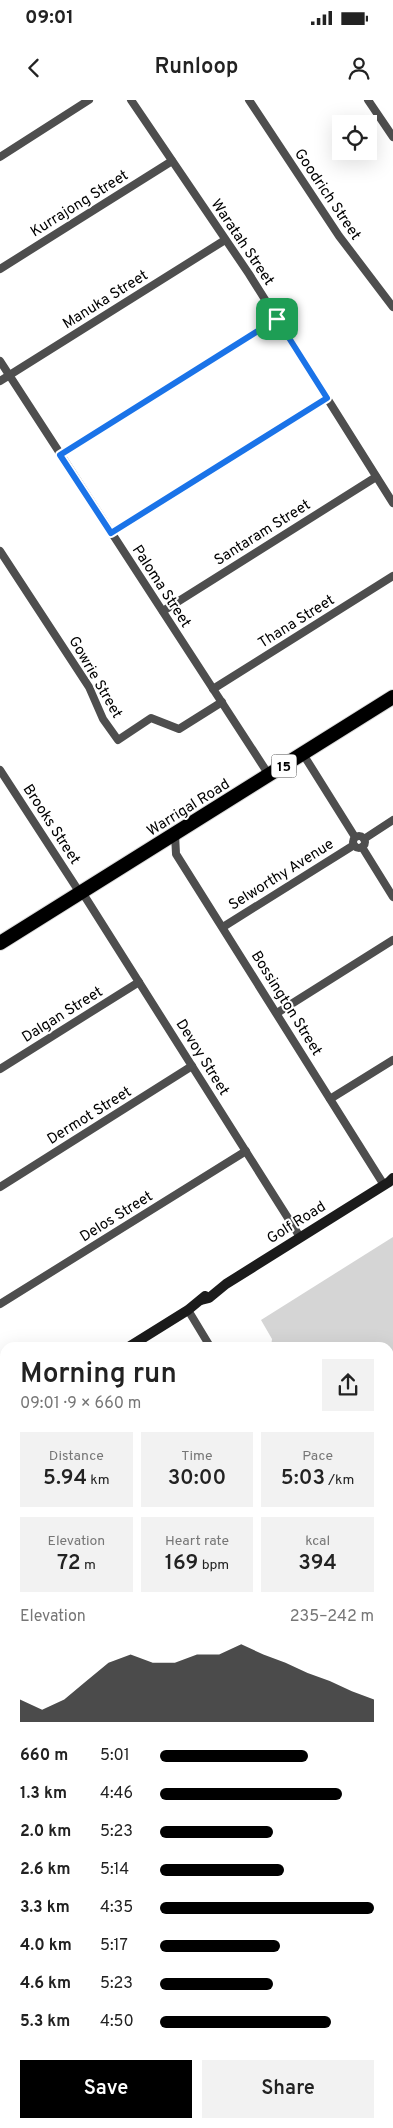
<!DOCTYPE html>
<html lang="en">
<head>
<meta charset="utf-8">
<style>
	body { margin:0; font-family:Overpass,sans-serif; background:#f2f2f2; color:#222; height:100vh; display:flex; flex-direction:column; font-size:19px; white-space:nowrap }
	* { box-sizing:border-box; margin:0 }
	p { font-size:16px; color:#767676 }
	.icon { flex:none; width:28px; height:28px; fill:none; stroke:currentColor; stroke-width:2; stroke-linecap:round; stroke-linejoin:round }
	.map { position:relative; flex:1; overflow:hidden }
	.panel { position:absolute; left:0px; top:1242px; width:394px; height:786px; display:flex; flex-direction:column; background:#fff; border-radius:15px 15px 0 0; box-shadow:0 5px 20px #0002 }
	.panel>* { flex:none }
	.fabs { position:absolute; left:332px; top:15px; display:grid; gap:10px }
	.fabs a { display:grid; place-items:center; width:45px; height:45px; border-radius:0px; background:#fff; box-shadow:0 5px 20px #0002; font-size:25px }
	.pin { position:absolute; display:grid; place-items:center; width:42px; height:42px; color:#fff; margin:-21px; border-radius:10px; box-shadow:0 2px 8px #0006 }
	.round { display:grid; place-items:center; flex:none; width:52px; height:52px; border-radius:0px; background:#f2f2f2 }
	.summary { display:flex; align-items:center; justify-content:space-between; height:85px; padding:0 20px }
	h1 { font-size:28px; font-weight:600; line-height:38px }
	.metrics { display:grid; grid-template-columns:repeat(3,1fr); gap:8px; height:85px; padding:5px 20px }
	.metrics div { display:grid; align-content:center; border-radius:0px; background:#f2f2f2; text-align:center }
	.metrics b { font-size:21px; font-weight:600 }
	.metrics small { font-size:14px; font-weight:400 }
	.metrics p { font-size:14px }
	.chart { height:140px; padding:10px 20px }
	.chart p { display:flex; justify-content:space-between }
	.chart svg { width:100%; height:90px; margin-top:5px; fill:#000; opacity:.7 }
	.primary-button { display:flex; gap:10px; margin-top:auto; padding:10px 20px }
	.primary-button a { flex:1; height:58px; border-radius:0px; background:#000; color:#fff; font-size:20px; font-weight:600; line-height:58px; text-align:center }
	.primary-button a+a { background:#f2f2f2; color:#222 }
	ul { padding:0 20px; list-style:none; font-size:16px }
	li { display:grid; grid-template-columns:80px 60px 1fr; align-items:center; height:38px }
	li i { height:12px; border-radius:6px; background:#000 }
	.status { display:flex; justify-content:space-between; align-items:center; height:35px; padding:0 25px; background:#fff; direction:ltr }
	.status svg { height:14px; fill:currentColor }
	header { display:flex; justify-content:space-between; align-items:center; height:65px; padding:0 20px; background:#fff; font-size:22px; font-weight:600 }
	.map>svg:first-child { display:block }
	.green { fill:#d5d5d5 }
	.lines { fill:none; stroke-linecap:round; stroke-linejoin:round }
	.highway-casing { stroke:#dbdbdb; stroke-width:16 }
	.street { stroke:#4e4e4e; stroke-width:8 }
	.secondary { stroke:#1b1b1b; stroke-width:10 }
	.highway { stroke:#000; stroke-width:14 }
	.route-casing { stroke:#fff; stroke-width:10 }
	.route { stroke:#1a73e8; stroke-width:6 }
	.labels { text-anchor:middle; stroke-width:4; stroke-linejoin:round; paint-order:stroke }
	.shield { fill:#fff; stroke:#4c4c4c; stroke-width:1 }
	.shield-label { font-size:14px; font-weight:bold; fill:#000 }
	.street-label { font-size:15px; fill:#000; stroke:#fff }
</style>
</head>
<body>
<div class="status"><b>09:01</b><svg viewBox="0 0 49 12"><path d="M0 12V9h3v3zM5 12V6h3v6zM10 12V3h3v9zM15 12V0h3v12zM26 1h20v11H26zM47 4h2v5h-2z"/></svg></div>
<header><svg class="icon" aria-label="back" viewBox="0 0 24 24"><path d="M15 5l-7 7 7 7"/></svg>Runloop<svg class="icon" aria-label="person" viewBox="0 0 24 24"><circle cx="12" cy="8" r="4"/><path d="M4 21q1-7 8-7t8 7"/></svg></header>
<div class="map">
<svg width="393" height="2028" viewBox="0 0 393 2028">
	<rect width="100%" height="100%" fill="#fff"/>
	<!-- green -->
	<g class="green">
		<path d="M393,1137V1993L389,1986V1248L271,1247L272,1239L261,1220Z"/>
		<path d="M5,1642V1848L0,1851V1644Z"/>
		<path d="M203,2024H254L259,2028H196Z"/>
	</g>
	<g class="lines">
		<defs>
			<path id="highway" d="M0,843L393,597"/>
		</defs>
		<!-- highway casing -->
		<use href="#highway" class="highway-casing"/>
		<!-- street -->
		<g class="street">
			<path d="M131,0L249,174L393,403"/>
			<path d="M249,0L339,136L393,207"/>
			<path d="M368,0L393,37"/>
			<path d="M0,57L89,0"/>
			<path d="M0,169L172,61"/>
			<path d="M0,261L269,675"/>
			<path d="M0,281L225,140"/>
			<path d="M60,355L277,219"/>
			<path d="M111,433L327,298"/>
			<path d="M0,451L89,587L103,619L118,640L151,618L179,629L222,602"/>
			<path d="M163,511L376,377"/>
			<path d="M213,589L393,476"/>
			<path d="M303,654L355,737"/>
			<path d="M0,670L80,793"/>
			<path d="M175,734L176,754L384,1085"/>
			<circle cx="359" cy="742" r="6"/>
			<path d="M364,739L393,720"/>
			<path d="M362,747L393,797"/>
			<path d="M82,792L300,1137"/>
			<path d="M223,827L354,745"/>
			<path d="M277,913L393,840"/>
			<path d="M0,969L139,882"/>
			<path d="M330,999L393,960"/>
			<path d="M0,1087L192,966"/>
			<path d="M0,1204L246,1051"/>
			<path d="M188,1210L211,1248"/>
			<path d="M0,1266L5,1274"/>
			<path d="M0,1464L5,1461"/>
			<path d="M0,1584L5,1580"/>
			<path d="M0,1906L5,1902"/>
			<path d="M0,2002L5,2011"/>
			<path d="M10,2024L12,2028"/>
			<path d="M108,2028L115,2024"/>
			<path d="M150,2028L151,2024"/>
		</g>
		<!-- secondary -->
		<g class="secondary">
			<path d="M201,1200L209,1198L226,1184L389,1082L393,1078"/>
			<path d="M127,1248L188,1210L205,1196"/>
			<path d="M0,1345L5,1342"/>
		</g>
		<!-- highway -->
		<use href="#highway" class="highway"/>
	</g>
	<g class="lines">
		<defs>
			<path id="route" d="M277,219L327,298L111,433L60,355Z"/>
		</defs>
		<!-- route casing -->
		<use href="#route" class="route-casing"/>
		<!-- route -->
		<use href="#route" class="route"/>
	</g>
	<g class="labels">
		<!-- shield labels -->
		<rect class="shield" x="271.5" y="654.5" width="25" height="23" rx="4"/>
		<g class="shield-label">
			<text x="284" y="671">15</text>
		</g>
		<!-- street labels -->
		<g class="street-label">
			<text transform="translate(328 94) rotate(56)" y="5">Goodrich Street</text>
			<text transform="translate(79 103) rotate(-32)" y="5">Kurrajong Street</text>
			<text transform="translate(243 142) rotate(56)" y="5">Waratah Street</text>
			<text transform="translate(105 199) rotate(-32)" y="5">Manuka Street</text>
			<text transform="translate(262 432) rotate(-32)" y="5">Santaram Street</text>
			<text transform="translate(162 486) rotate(57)" y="5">Paloma Street</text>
			<text transform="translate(296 521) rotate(-32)" y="5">Thana Street</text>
			<text transform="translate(96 577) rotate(60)" y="5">Gowrie Street</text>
			<text transform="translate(188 707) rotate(-32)" y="5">Warrigal Road</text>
			<text transform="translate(52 724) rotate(57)" y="5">Brooks Street</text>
			<text transform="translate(281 774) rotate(-32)" y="5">Selworthy Avenue</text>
			<text transform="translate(287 903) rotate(58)" y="5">Bossington Street</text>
			<text transform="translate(62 914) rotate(-32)" y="5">Dalgan Street</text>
			<text transform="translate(203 957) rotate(58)" y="5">Devoy Street</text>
			<text transform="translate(89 1015) rotate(-32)" y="5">Dermot Street</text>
			<text transform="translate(116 1116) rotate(-32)" y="5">Delos Street</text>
			<text transform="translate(296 1122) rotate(-32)" y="5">Golf Road</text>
		</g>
	</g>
</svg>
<div class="fabs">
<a><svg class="icon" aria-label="locate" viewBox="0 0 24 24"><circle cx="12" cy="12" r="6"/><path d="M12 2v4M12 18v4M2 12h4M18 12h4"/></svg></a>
</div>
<div class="pin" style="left:277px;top:219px;background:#1e9e55"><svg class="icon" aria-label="arrive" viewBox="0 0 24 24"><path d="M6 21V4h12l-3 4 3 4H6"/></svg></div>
<section class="panel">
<div class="summary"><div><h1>Morning run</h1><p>09:01 · 9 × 660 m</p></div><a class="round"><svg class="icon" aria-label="share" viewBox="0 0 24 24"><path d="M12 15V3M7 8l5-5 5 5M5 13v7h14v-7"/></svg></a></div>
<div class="metrics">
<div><p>Distance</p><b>5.94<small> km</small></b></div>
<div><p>Time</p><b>30:00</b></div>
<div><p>Pace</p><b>5:03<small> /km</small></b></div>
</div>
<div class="metrics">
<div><p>Elevation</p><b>72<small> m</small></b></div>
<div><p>Heart rate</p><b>169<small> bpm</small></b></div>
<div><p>kcal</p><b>394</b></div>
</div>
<div class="chart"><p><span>Elevation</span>235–242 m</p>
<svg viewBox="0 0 160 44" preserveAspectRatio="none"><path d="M0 44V33L10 38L20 33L30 24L40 15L50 11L60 15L70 15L80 11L90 11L100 6L110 11L120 15L130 20L140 24L150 29L160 33V44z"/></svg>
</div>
<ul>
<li><b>660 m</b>5:01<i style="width:69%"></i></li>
<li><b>1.3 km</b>4:46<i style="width:85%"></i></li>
<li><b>2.0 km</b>5:23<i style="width:53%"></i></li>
<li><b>2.6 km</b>5:14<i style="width:58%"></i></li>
<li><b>3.3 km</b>4:35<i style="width:100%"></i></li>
<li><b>4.0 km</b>5:17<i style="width:56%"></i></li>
<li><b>4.6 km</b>5:23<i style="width:53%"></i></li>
<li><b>5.3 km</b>4:50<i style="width:80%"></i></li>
</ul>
<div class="primary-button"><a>Save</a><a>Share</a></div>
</section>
</div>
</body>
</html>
